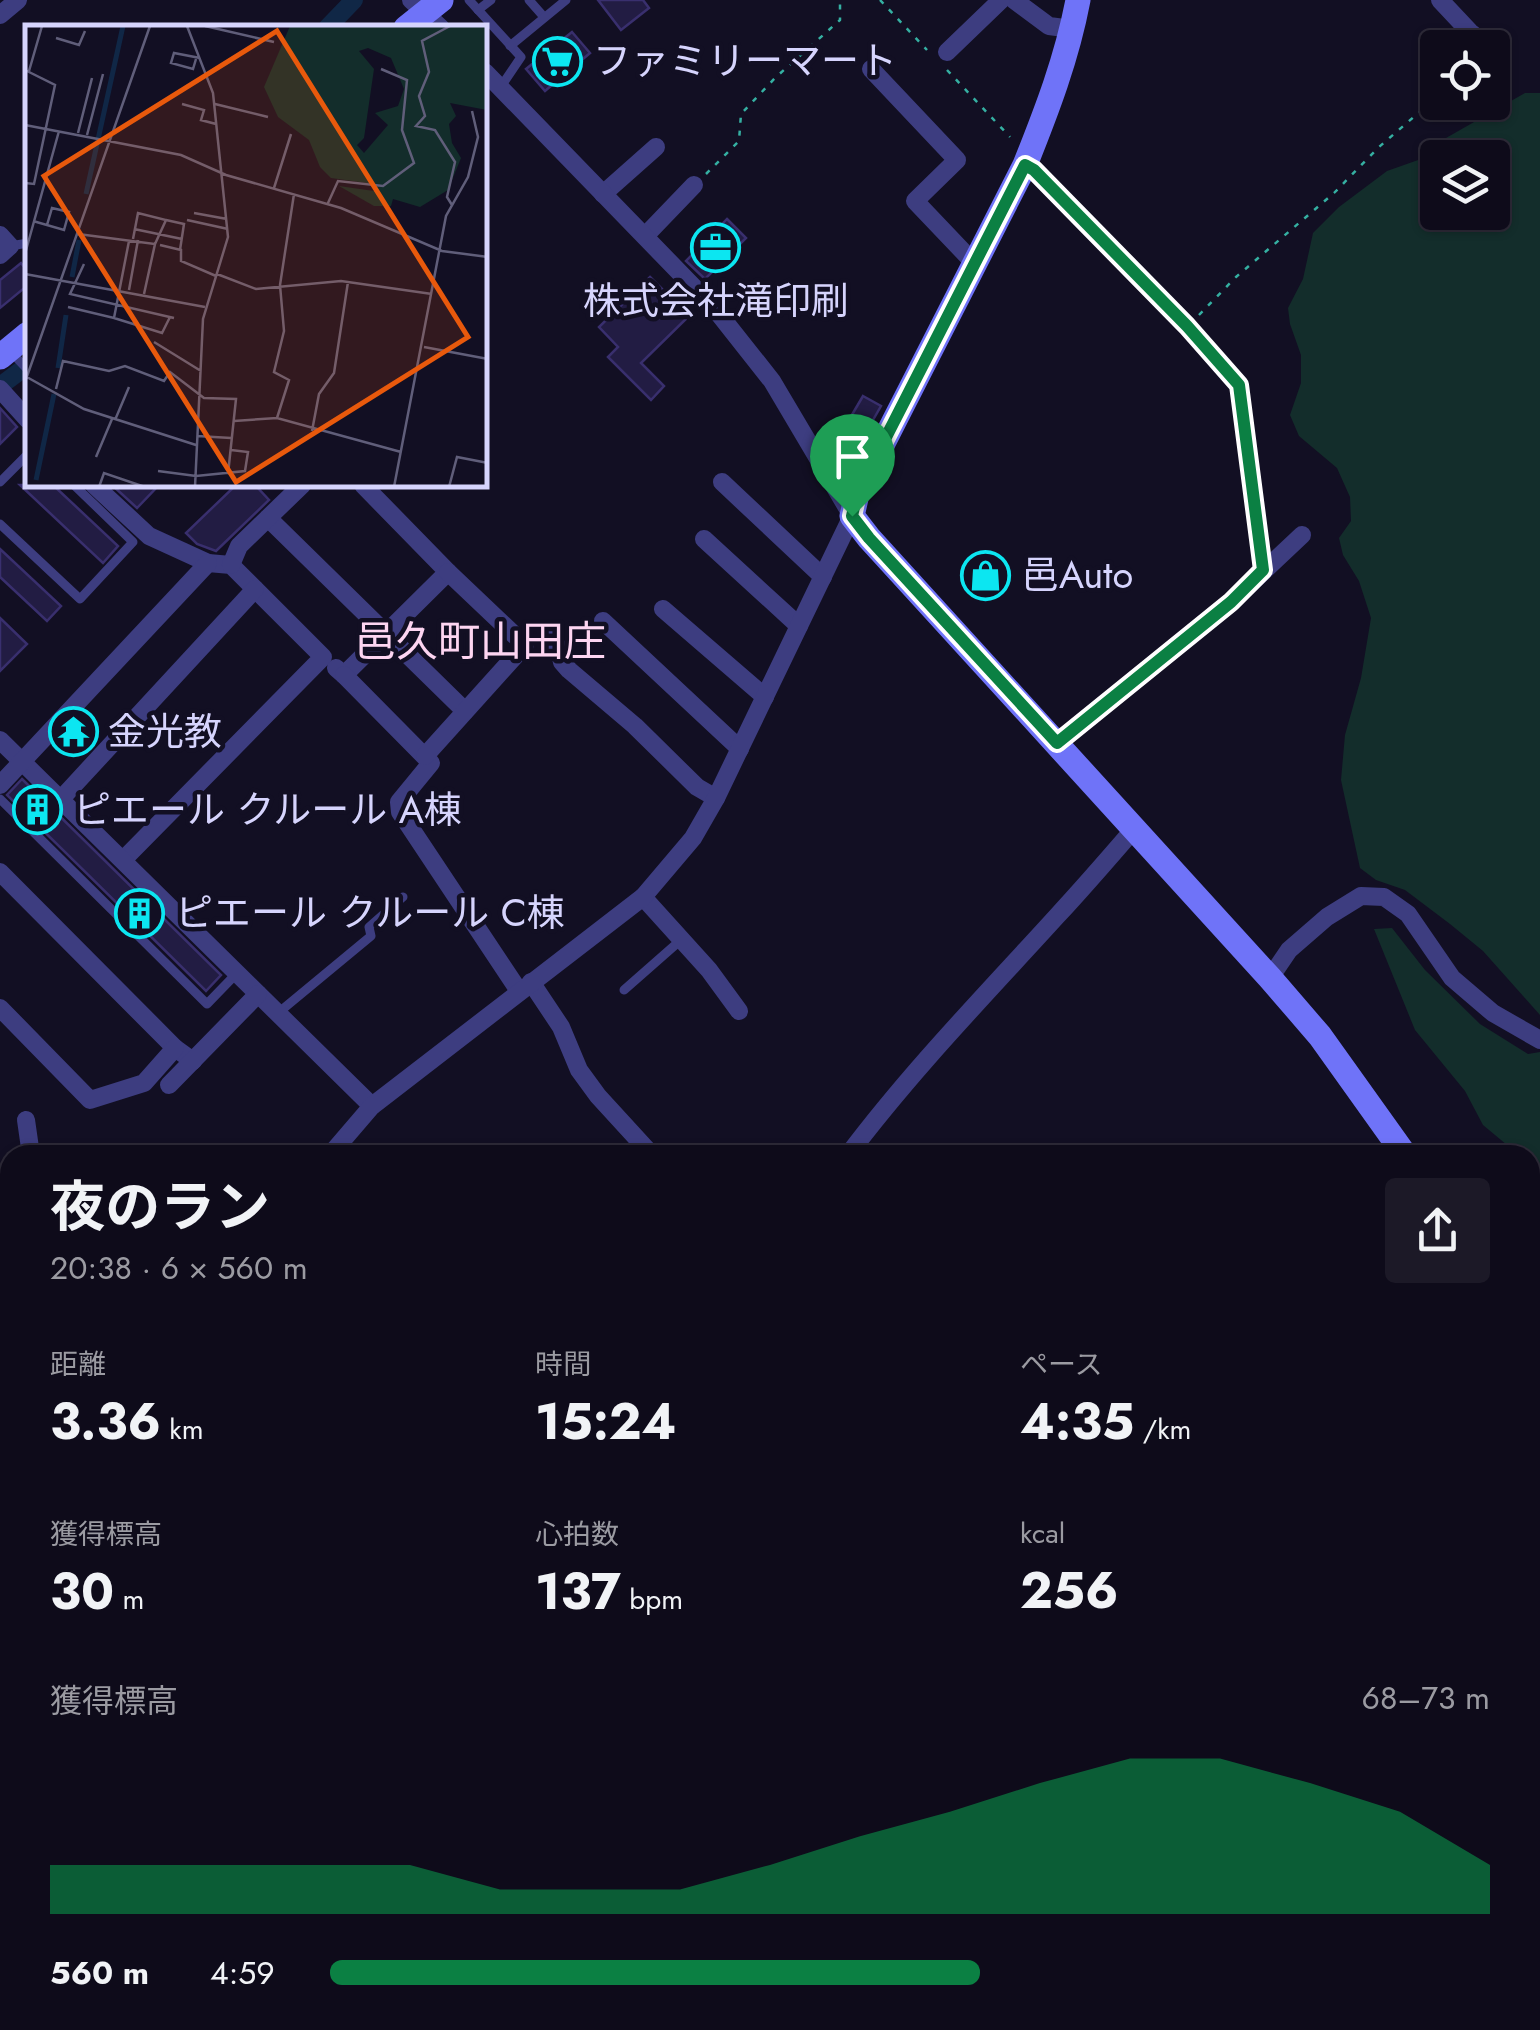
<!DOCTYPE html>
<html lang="ja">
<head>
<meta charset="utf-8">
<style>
	body { margin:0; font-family:Jost,"Noto Sans JP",sans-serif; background:#1c1927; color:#f1f3f6; height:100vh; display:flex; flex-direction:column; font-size:38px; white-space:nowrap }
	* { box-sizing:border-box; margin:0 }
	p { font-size:32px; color:#9b9ba2 }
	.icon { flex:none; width:55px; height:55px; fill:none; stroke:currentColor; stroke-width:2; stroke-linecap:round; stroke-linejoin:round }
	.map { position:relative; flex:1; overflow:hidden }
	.side { position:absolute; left:0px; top:1145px; width:1540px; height:885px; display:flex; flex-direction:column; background:#0e0b1a; border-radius:30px 30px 0 0; box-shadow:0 2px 8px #0004,0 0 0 2px #2e2b39 }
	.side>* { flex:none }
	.fabs { position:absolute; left:1420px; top:30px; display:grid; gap:20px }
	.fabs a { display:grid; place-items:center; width:90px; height:90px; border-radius:10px; background:#0e0b1a; box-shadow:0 2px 8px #0004,0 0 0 2px #2e2b39; font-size:50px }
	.pin { position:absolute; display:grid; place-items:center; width:85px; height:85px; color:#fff; margin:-102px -42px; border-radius:50% 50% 50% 0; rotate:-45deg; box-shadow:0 0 10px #0007 }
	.pin .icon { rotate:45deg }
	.round { display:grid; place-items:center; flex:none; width:105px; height:105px; border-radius:10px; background:#1c1927 }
	.overview { display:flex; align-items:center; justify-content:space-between; height:170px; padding:0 50px }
	h1 { font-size:55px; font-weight:700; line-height:75px }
	.metrics { display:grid; grid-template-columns:repeat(3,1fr); gap:15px; height:170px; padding:10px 50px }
	.metrics div { display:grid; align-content:center }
	.metrics b { font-size:50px; font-weight:700 }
	.metrics small { font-size:28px; font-weight:400 }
	.metrics p { font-size:28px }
	.chart { height:280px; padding:20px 50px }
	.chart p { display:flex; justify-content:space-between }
	.chart svg { width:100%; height:180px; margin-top:10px; fill:#0b8043; opacity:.7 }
	ul { padding:0 50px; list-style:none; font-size:32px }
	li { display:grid; grid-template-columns:160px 120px 1fr; align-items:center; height:75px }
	li i { height:25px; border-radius:12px; background:#0b8043 }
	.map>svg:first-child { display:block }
	.green { fill:#132d2b; fill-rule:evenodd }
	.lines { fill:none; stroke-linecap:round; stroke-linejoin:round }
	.canal { stroke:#102746; stroke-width:18 }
	.building { fill:#221c43; stroke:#392f6e; stroke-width:2.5 }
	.path { stroke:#35b0a2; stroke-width:2.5; stroke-dasharray:5 8; stroke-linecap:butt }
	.lane { stroke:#3d3d80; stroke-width:9 }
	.street { stroke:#3d3d80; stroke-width:18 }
	.secondary { stroke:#6f73f8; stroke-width:25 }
	.route-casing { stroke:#fff; stroke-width:20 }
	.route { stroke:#0b8043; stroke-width:12 }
	.labels { text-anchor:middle; stroke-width:9; stroke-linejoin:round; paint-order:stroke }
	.poi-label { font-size:38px; fill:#d6d4fd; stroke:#120f23; text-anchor:start }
	.quarter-label { font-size:42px; fill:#fdd5f1; stroke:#120f23 }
	.inset-river { fill:none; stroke:#102746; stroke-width:5 }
	.inset-road { fill:none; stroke:#605e7a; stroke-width:2.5 }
	.view { fill:#e8590c; fill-opacity:0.15; stroke:#e8590c; stroke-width:5 }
	.inset-edge { fill:none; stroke:#d6d4fd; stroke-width:5 }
</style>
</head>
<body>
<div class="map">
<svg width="1540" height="2030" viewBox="0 0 1540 2030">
	<rect width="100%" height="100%" fill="#120f23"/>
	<!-- green -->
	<g class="green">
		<path d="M1525,93H1540V1015L1483,951L1450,924L1405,890L1376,880L1360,868L1341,780L1345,735L1361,678L1371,618L1359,581L1343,555L1339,538L1351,521L1350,497L1337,468L1299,436L1290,415L1301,383V355L1290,324L1288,308L1303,279L1313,233L1339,207L1387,171L1421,159L1446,138ZM1438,158H1492V212H1438Z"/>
		<path d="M1392,928L1425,970L1480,1024L1528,1054L1540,1052V1171L1530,1165V1155H1519L1483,1125L1465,1091L1415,1030L1374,929Z"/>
	</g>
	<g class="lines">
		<!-- canal -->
		<g class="canal">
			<path d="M327,28L354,0"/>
			<path d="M0,386L28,365"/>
		</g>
	</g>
	<!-- building -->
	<g class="building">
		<path d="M598,0H643L649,8L621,30Z"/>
		<path d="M572,32L590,53L545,91L526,69Z"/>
		<path d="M727,219L746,238L705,279L686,261Z"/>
		<path d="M21,263L28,272V285L0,308V280Z"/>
		<path d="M650,277L689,316L641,363L664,386L651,400L608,357L618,347L599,327Z"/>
		<path d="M863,396L881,406L869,427L831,456L835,445L824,430L840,418L846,425Z"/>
		<path d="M0,408L17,427L0,444Z"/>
		<path d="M20,485H53L118,546L103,563Z"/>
		<path d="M112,485H159L137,508Z"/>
		<path d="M236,485H255L269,500L216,551L197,544L186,533Z"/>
		<path d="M0,549L61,606L47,621L0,577Z"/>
		<path d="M0,618L27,644L0,671Z"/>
		<path d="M22,779L221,975L206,991L7,795Z"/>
	</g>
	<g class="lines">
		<!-- path -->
		<g class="path">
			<path d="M880,0L927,50"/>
			<path d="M947,70L1010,137"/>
			<path d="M706,174L739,141L741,114L775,78L840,20V0"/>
			<path d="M1199,315L1236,277L1334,193L1379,147L1438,96"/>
			<path d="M1241,402L1260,548"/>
		</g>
		<!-- lane -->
		<g class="lane">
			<path d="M469,0L521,57L500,88"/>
			<path d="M529,0L544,17"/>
			<path d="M478,10L491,0"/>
			<path d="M510,46L566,0"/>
			<path d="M10,246L28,243"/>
			<path d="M9,350L28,370"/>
			<path d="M0,482L28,454"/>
			<path d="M0,524L80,599L133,542L74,485"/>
			<path d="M0,799L207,1004L237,973"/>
			<path d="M624,990L682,939"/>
			<path d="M278,1013L371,936L369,927L403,897"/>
			<path d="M0,1450L10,1446"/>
			<path d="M0,1520L10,1529"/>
		</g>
		<!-- street -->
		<g class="street">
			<path d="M411,0L441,28"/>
			<path d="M1014,0L1049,26L1072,29"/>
			<path d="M1440,0L1470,32L1490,48"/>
			<path d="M0,15L18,0"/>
			<path d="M947,52L1001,0"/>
			<path d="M871,69L957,160L915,201L975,264"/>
			<path d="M1025,165L1034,170L1187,326L1239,385"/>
			<path d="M603,194L656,147"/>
			<path d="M0,235L10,246L0,255"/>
			<path d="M645,236L694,185"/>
			<path d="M0,389L28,420"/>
			<path d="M722,482L823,577"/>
			<path d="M94,485L149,536L208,563L231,565L323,657L123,860"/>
			<path d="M268,518L465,711"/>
			<path d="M704,539L799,626"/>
			<path d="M231,565L239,546L302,485"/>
			<path d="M663,609L765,697"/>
			<path d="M603,621L740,749"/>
			<path d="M546,634L559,648L562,662L569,670L635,726L697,787L716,798"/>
			<path d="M336,668L344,675L448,572L363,485"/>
			<path d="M344,675L431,763L399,802L400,812L519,991"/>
			<path d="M0,740L372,1106"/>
			<path d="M1057,743L1231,602L1302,535"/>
			<path d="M425,756L525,645L448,572"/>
			<path d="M0,785L208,563"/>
			<path d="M61,799L255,589"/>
			<path d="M0,872L175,1048L193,1061"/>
			<path d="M643,897L709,970L739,1011"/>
			<path d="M1270,978L1289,950L1327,917L1361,896L1384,897L1408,914L1452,978L1493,1013L1540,1040"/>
			<path d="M531,982L561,1027L579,1070L598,1096L652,1155"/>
			<path d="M0,1008L90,1100L144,1083L175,1048"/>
			<path d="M169,1085L258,994"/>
			<path d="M26,1120L31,1155"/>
			<path d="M330,1155L372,1106L643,897L693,838L716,798L852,516L772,381L715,309L485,72"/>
			<path d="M848,1155C912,1070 986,994 1057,916C1084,887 1109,858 1134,829"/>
			<path d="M0,1317L10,1313"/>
			<path d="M0,1630L10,1617"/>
			<path d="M0,1729L10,1736"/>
			<path d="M0,1955L10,1943"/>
			<path d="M0,1973L10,1977"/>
			<path d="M522,2020L531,2030"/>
			<path d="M1381,2020L1392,2030"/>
		</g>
		<!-- secondary -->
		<g class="secondary">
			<path d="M1078,0C1067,58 1047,110 1025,165L857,494L852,516L869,538L1270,978L1320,1036L1405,1155"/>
			<path d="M406,28L441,0"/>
			<path d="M0,357L28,334"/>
			<path d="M1530,1332L1540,1347"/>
			<path d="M1530,1676L1540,1665"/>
			<path d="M1218,2030L1228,2020"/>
		</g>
	</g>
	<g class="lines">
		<defs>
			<path id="route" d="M1025,165L1034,170L1187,326L1239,385L1263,570L1231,602L1057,743L869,538L852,516L857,494Z"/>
		</defs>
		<!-- route casing -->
		<use href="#route" class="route-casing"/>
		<!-- route -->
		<use href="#route" class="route"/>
	</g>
	<!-- icons -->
	<defs>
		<symbol id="supermarket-ring" viewBox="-11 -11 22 22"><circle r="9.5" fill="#120f23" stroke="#0ce6f1" stroke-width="1.5"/><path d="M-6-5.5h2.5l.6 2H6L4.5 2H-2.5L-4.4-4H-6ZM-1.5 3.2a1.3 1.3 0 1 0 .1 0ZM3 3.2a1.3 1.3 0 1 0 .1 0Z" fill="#0ce6f1"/></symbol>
		<symbol id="office-ring" viewBox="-11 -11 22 22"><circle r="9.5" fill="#120f23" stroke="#0ce6f1" stroke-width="1.5"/><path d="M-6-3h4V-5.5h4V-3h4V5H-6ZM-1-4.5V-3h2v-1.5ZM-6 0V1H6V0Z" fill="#0ce6f1"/></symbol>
		<symbol id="shop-ring" viewBox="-11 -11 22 22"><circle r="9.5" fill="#120f23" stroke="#0ce6f1" stroke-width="1.5"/><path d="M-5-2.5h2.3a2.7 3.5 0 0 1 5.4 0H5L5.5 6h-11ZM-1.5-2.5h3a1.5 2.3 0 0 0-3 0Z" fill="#0ce6f1"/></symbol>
		<symbol id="temple-ring" viewBox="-11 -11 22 22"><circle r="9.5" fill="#120f23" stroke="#0ce6f1" stroke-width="1.5"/><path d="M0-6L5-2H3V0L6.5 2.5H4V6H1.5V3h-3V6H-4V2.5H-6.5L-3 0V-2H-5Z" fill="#0ce6f1"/></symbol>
		<symbol id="building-ring" viewBox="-11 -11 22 22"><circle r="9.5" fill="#120f23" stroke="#0ce6f1" stroke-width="1.5"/><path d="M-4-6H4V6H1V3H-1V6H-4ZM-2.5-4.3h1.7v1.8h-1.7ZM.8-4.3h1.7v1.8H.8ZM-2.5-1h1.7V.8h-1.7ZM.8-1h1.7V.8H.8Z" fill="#0ce6f1"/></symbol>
	</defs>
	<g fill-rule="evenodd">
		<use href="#supermarket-ring" x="530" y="34" width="55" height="55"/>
		<use href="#office-ring" x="688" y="220" width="55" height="55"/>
		<use href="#shop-ring" x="958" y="548" width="55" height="55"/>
		<use href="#temple-ring" x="46" y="704" width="55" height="55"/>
		<use href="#building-ring" x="10" y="782" width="55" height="55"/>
		<use href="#building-ring" x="112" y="886" width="55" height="55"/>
	</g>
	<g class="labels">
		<!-- poi labels -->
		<g class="poi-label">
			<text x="593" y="74">ファミリーマート</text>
			<text x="716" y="314" text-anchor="middle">株式会社滝印刷</text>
			<text x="1021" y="588">邑Auto</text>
			<text x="108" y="745">金光教</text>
			<text x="73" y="823">ピエール クルール A棟</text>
			<text x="175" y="926">ピエール クルール C棟</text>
		</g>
		<!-- quarter labels -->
		<g class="quarter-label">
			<text x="480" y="656">邑久町山田庄</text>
		</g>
	</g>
	<!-- overview -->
	<g transform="translate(25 25)">
		<rect width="462" height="462" fill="#120f23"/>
		<path d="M265,1H462V85L425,78L431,91L424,99L427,118L436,133L423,165L395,182L368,174L366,181H349L314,161L349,166V159L306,153L295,142L284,115L253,92L239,62ZM343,23L366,33L379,64L373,81L350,88L363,100L339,128L332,120L339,113L349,44L334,26Z" fill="#132d2b" fill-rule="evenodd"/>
		<path class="inset-river" d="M61,169L98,1M47,252L54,215M33,343L41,290M11,455L29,369"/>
		<path class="inset-road" d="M162,1L188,68L203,212L178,294L170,462M180,1L249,17M425,1L397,16L404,47L394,71L400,91L391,101L410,105L430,137L422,172L427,180M31,13L54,20L60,6M171,34L168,44L146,38L149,28L175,33M0,45L30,60L9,159L0,158M4,46L17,1M157,79L179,85L176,95L191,99M190,79L243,92M0,100L156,130L201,150L316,183L417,226L463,232M53,108L67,53M62,110L78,49M249,163L266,109M303,178L313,156L358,161L389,138L377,105L382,55L356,44M169,188L202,194M141,195L159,199L155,225M162,195L203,204M8,196L39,205L44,187L27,183L22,200M109,204L157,214M53,209L130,219L119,269M108,214L113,188L141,195L130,219M135,220L156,225V236L191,251M0,229L34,106M59,239L45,269L149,293M0,249L180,282M192,249L231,264L316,256L407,269M104,265L113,215M43,282L89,293L104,216M89,293L137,308L145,292M129,317L176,346M399,322L463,334M0,351L59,384L171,420M0,357L125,1M31,364L38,336L84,346L100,341L139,356L145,347L179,373L211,374L203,449M252,393L264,355L249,347L259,306L255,260L269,169M90,395L104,362M209,396L252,393L376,427M287,406L294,369L309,348L323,257M172,411L206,413M71,432L87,394M133,446L171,451L220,446L223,427L206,425M74,462L79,448L120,462M369,462L421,191L443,152L453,112L447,86M424,462L432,432L463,438"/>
		<path class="view" d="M252,6L443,312L211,457L19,151Z"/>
		<rect width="462" height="462" class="inset-edge"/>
	</g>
</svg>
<div class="fabs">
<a><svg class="icon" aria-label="locate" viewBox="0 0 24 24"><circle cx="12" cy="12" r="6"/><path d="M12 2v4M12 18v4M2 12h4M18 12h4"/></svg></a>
<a><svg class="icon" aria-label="layers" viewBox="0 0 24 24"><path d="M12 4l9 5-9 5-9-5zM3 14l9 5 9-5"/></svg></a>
</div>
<div class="pin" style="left:852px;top:516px;background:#1e9e55"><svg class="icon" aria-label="arrive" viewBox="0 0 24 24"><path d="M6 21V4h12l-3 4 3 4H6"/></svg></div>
<section class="side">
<div class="overview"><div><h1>夜のラン</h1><p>20:38 · 6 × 560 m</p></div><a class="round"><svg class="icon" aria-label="share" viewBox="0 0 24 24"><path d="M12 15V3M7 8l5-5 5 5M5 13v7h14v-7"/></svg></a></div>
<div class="metrics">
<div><p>距離</p><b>3.36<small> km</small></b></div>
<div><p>時間</p><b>15:24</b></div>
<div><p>ペース</p><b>4:35<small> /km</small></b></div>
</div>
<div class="metrics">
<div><p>獲得標高</p><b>30<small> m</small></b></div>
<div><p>心拍数</p><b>137<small> bpm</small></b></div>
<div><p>kcal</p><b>256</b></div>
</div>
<div class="chart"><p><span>獲得標高</span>68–73 m</p>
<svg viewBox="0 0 160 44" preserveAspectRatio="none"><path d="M0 44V32L10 32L20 32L30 32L40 32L50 38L60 38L70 38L80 32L90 25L100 19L110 12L120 6L130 6L140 12L150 19L160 32V44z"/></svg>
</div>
<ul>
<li><b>560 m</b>4:59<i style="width:56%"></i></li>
</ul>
</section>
</div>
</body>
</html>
